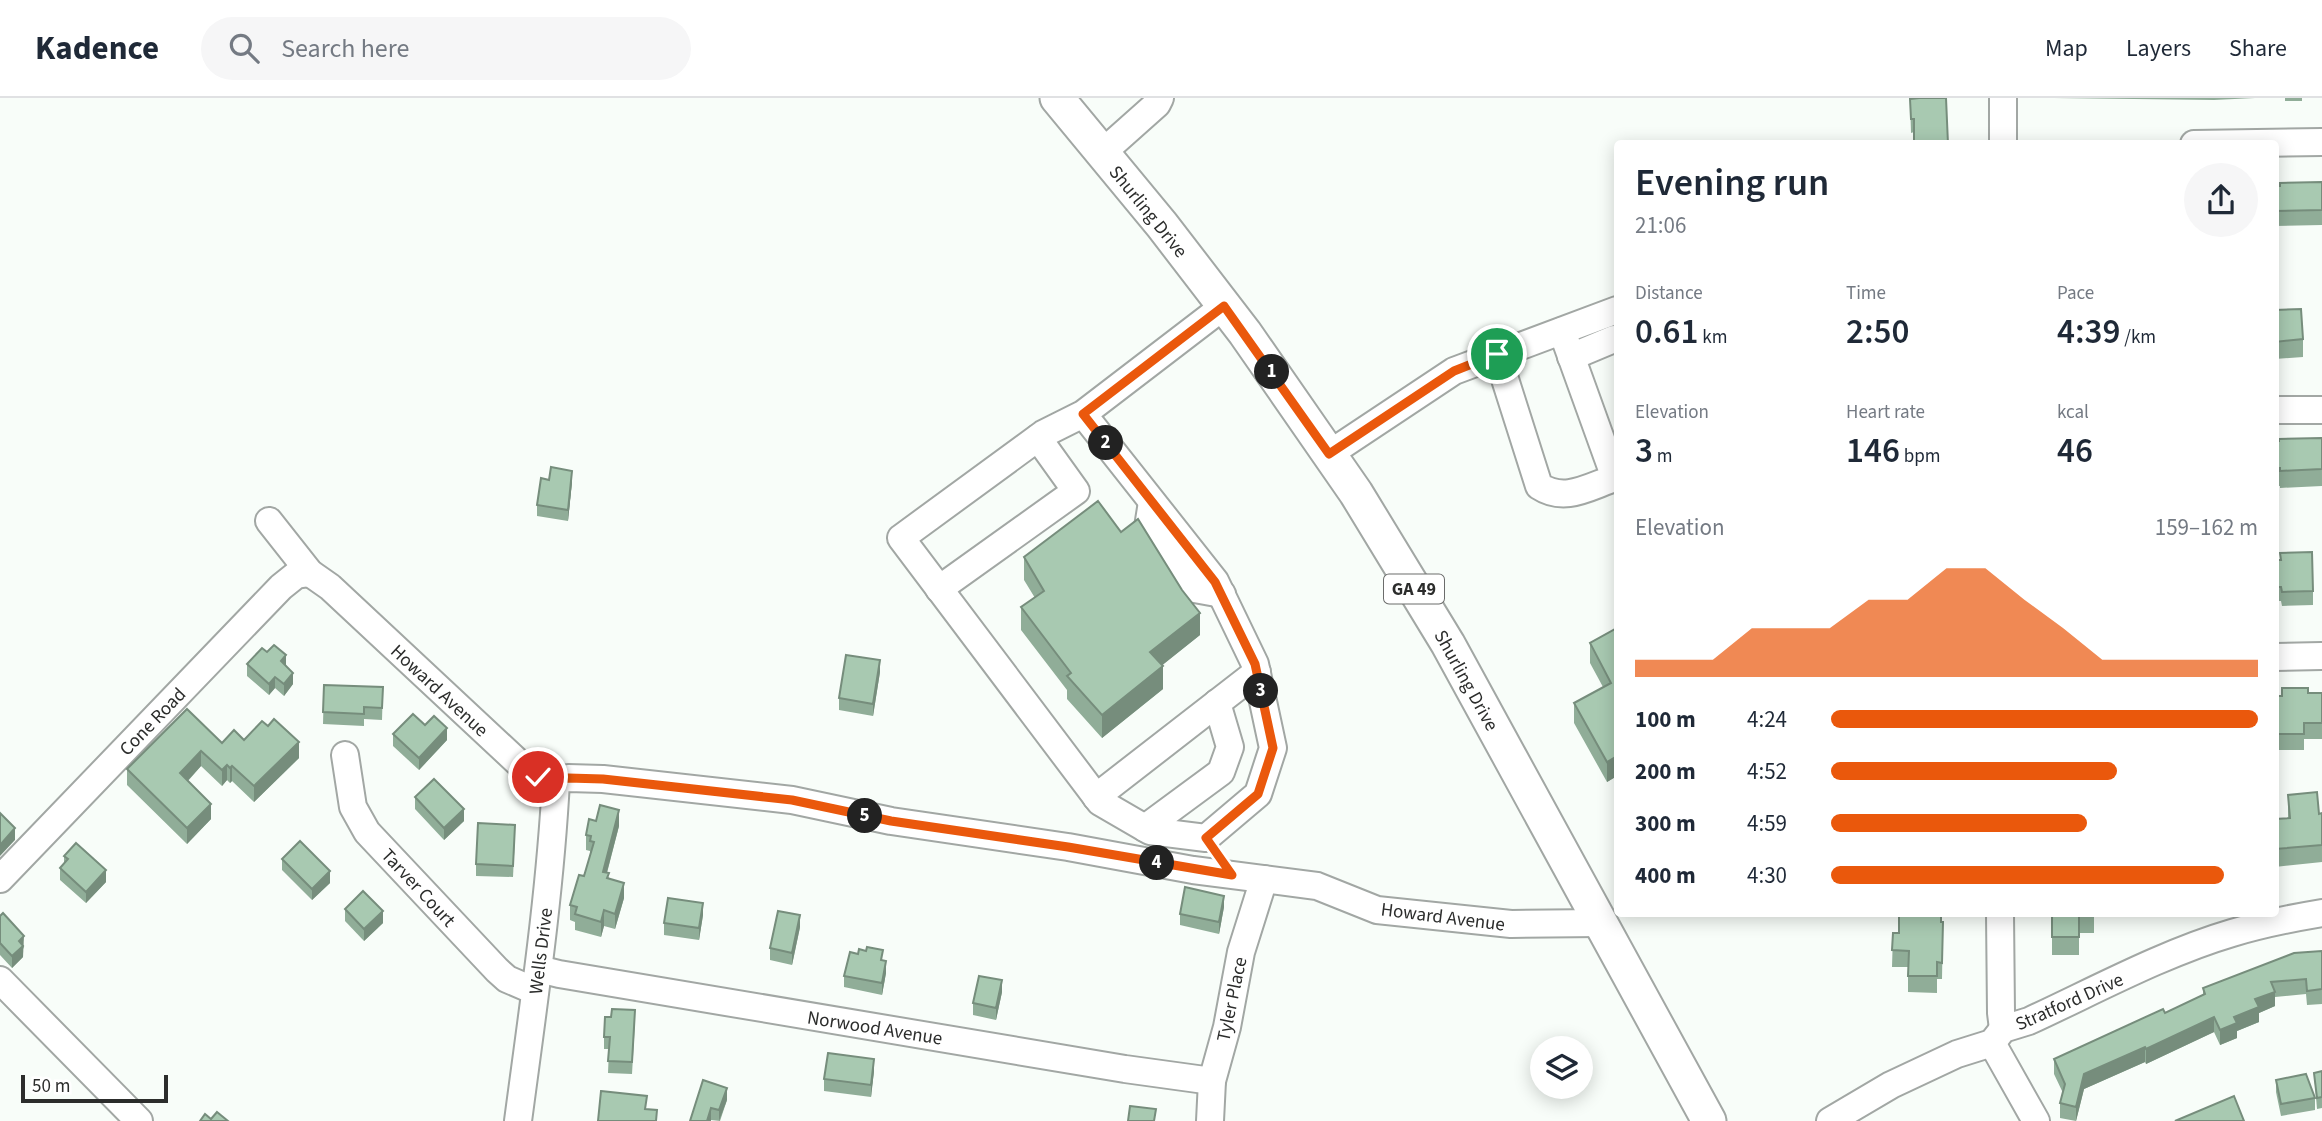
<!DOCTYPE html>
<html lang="en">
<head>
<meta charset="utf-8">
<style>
	body { margin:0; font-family:"Source Sans 3",sans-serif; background:#f6f6f7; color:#1f2937; height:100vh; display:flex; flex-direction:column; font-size:26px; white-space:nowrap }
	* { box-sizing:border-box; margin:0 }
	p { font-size:23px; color:#747a83 }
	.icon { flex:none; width:38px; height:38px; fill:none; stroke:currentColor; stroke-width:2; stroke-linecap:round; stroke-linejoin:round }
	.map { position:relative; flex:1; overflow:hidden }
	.drawer { position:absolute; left:1614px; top:42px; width:665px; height:777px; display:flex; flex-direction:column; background:#fff; border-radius:7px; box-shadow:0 4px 18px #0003 }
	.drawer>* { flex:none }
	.buttons { position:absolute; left:1530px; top:938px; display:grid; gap:14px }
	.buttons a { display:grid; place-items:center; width:63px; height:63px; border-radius:50%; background:#fff; box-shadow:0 4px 18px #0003; font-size:35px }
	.scale { position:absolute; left:21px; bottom:18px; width:147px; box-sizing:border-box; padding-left:7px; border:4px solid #2c2d2c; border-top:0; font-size:19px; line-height:24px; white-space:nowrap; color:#2c2d2c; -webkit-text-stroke:5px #fff; paint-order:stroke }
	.pin { position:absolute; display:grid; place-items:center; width:60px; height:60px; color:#fff; margin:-30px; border:4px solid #fff; border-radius:50%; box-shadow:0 2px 7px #0007 }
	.km { position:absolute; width:35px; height:35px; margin:-18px; border-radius:50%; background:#222; color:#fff; font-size:19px; line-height:35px; text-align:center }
	.round { display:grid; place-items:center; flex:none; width:74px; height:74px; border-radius:37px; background:#f6f6f7 }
	.overview { display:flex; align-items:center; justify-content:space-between; height:119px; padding:0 21px }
	h1 { font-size:38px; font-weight:600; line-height:52px }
	.metrics { display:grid; grid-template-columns:repeat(3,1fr); gap:10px; height:119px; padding:7px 21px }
	.metrics div { display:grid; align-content:center }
	.metrics b { font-size:35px; font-weight:600 }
	.metrics small { font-size:19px; font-weight:400 }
	.metrics p { font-size:19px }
	.chart { height:196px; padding:14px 21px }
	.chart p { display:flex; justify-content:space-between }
	.chart svg { width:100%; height:126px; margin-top:7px; fill:#ea580c; opacity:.7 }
	ul { padding:0 21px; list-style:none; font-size:23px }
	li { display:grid; grid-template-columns:112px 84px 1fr; align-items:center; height:52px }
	li i { height:18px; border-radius:9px; background:#ea580c }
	header { display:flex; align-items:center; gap:42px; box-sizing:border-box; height:98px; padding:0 35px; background:#fff; border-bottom:2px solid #e0e1e3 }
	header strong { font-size:33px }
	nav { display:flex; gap:38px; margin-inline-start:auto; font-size:24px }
	.search { width:490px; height:63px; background:#f6f6f7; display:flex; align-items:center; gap:18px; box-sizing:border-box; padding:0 24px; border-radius:38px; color:#747a83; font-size:26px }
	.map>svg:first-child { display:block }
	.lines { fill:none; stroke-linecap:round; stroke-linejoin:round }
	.minor-casing { stroke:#a2a7a4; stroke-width:30 }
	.major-casing { stroke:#a2a7a4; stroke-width:37 }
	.minor { stroke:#fff; stroke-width:26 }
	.major { stroke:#fff; stroke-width:33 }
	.wall { fill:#90ad98 }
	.shaded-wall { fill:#768d7c }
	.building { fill:#a8c9b1; stroke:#768d7c; stroke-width:2 }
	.route-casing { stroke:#fff; stroke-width:14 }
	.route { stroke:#ea580c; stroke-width:9 }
	.labels { text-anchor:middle; stroke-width:5; stroke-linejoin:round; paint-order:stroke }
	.shield { fill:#fff; stroke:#6b6c6b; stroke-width:2 }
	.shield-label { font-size:18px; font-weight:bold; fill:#2c2d2c }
	.street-label { font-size:19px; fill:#2c2d2c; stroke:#fff }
</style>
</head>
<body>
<header>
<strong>Kadence</strong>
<div class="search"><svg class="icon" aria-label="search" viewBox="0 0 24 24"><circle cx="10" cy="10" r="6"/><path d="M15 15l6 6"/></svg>Search here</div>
<nav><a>Map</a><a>Layers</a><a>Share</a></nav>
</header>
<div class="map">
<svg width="2322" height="1023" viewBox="0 0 2322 1023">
	<rect width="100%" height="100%" fill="#f8fdf9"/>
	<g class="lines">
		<defs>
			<g id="minor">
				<path d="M2003,46V0"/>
				<path d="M2194,46L2322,44"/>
				<path d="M1102,55L1157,6L1160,0"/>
				<path d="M1562,233L1615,380H1617"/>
				<path d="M1497,256L1539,388C1565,405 1588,389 1615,380"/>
				<path d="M1571,259L1614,241"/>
				<path d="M2275,312H2322"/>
				<path d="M1083,316L1215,483L1255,566L1273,650L1258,696L1206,740L1150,733L1100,704L901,440L1043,336L1083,316L1224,208"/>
				<path d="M1329,356L1454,273L1617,212"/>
				<path d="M1152,404L1148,429L1189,490L1222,496"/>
				<path d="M269,423L310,475L330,489L524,670L539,679L556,683L568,680L603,681L792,702L891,723L1068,749L1193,772L1317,788L1377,812L1511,826L1600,825"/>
				<path d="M939,491L1076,393L1038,340"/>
				<path d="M2275,559L2322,558"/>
				<path d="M345,657L353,709L367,734L497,872L507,881L535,893"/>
				<path d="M1096,699L1257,574"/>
				<path d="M1145,730L1221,674L1230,649L1217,605"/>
				<path d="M0,781L281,489L296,477L310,475"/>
				<path d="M2000,816L2001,915L2003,931"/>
				<path d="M539,871L559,876L1125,971L1212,983"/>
				<path d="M0,882L139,1023"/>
				<path d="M1992,945L2036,1023"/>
				<path d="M518,1023C533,910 550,797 556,683"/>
				<path d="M1210,1023L1212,983L1227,929L1241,854L1264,781"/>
				<path d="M1830,1023L1891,987L1957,956L1992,945L2003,931L2029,923C2094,893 2164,855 2232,835C2262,826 2292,820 2322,815"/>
			</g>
			<path id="major" d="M1057,0L1162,127L1245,235L1356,395L1448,546L1709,1023"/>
		</defs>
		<!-- minor casing -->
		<use href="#minor" class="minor-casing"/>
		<!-- major casing -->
		<use href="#major" class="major-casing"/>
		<!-- minor -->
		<use href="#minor" class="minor"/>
		<!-- major -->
		<use href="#major" class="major"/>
	</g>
	<!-- wall -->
	<g class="wall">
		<path d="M1918,0L1914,34L1911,35L1910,1Z"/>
		<path d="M2054,0H2255L2214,2Z"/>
		<rect x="2285" y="0" width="17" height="3"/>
		<path d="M2322,84V127L2275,128V88Z"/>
		<path d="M2275,212L2303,241V259L2275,261Z"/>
		<path d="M2322,340V388L2280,390V388H2275V343Z"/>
		<path d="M572,384L568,423L537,418V407Z"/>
		<path d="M1024,459L1200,537L1162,567L1163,591L1102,640L1067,601V592L1021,532V509L1035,500L1024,482Z"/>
		<path d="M2275,462L2313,493V507L2282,508L2281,503H2275Z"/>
		<path d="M1617,530V678L1607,684L1574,625V605L1603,589L1590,565V545Z"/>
		<path d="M267,554L286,568L293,586L284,598L275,590L269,597L247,578V566Z"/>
		<path d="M880,574L873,618L839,612V600Z"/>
		<path d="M324,587L383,589L382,622L364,621V628L323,626Z"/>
		<path d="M2308,595H2322V641H2304V652H2275V598Z"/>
		<path d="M425,627L447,642L419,672L393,648V636Z"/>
		<path d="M268,628L299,660L254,704L232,683L230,685L227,682L222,688L201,668L188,683L211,721L187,746L127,687V671L222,645L244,642Z"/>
		<path d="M2288,697L2319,716L2322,715V764L2275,769V721L2288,720Z"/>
		<path d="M415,699L464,723L444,742L415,711Z"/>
		<path d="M619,728L607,775L609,780L624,800L615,831L604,828L601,839L575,832V824L570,822V807L584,778L590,759V753L586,752V737Z"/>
		<path d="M515,738L513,779L476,778V766Z"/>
		<path d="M64,758L106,784L86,805L60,782V770L64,766Z"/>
		<path d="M282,761L330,785L312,802L282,772Z"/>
		<path d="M1224,809L1219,836L1180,827V816Z"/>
		<path d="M345,811L383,825L364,843L345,823Z"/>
		<path d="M2052,816H2094V835H2079V857H2052Z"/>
		<path d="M703,817L699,842L664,837V825Z"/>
		<path d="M0,818L24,849L23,851V859L12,870L0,857Z"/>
		<path d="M1943,824L1942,881H1937V895L1908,894V869H1892L1893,835H1899Z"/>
		<path d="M800,829L792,867L770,862V850Z"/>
		<path d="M2322,853V906L2307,907L2306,896L2275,899V908L2259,915V924L2237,933V940L2220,947L2214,934L2146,966L2145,964L2084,991L2076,1023L2060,1020V1005L2063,995L2054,976V961L2165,915L2203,897V890Z"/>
		<path d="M883,862L886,875L882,897L844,889V878Z"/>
		<path d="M1002,894L996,922L973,917V905Z"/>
		<path d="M635,924L632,976L608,975L609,951H604V939Z"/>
		<path d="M874,973L871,999L824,993V981Z"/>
		<path d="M2322,973V1010L2317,1011L2314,975Z"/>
		<path d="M2276,982L2315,1000V1012L2281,1018L2276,994Z"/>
		<path d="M727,1002L720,1023L711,1022V1023H690Z"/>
	</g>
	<!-- shaded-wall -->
	<g class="shaded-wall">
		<path d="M572,373V384L568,423V412Z"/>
		<path d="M1200,515V537L1150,577V554Z"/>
		<path d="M286,557V569L281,563Z"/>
		<path d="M880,562V574L873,618V606Z"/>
		<path d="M1163,568V591L1102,640V617Z"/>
		<path d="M293,575V586L284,598V586Z"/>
		<path d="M275,579V590L269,597V586Z"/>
		<path d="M447,630V642L419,672V660Z"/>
		<path d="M299,644V660L254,704V688Z"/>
		<path d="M201,653V668L180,691V675Z"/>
		<path d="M1617,658V678L1607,684V664Z"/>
		<path d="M227,667V682L222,688V672Z"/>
		<path d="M232,668V683L230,685V670Z"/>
		<path d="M211,706V721L187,746V730Z"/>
		<path d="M464,711V723L444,742V730Z"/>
		<path d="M619,712V728L603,789V774Z"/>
		<path d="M15,730V742L0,758V747Z"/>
		<path d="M106,772V784L86,805V794Z"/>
		<path d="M330,773V785L312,802V791Z"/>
		<path d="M624,785V800L615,831V816Z"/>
		<path d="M1224,798V809L1219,836V824Z"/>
		<path d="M703,805V817L699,842V830Z"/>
		<path d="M604,812V828L601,839V824Z"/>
		<path d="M383,813V825L364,843V831Z"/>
		<path d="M800,817V829L792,867V855Z"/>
		<path d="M24,838L23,859L12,870V858L19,843Z"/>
		<path d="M886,863V875L882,897V885Z"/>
		<path d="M1002,882V894L996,922V910Z"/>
		<path d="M2275,894V908L2259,915V924L2237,933V940L2220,947V932L2255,901Z"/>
		<path d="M2214,919V934L2146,966V951Z"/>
		<path d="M2145,949V964L2084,991L2076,1023V1009L2084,976Z"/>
		<path d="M874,961V973L871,999V987Z"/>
		<path d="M727,990V1002L719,1023V1012Z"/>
		<path d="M711,1010V1023H707Z"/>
	</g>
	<!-- building -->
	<g class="building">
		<path d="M1919,0H1946L1948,46H1914V21H1911L1910,1Z"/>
		<path d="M2322,84V112L2275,113V88H2280V85Z"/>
		<path d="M2301,211L2303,241L2275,244V212Z"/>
		<path d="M2322,340V371L2280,373V370H2275V343H2279V341Z"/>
		<path d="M551,369L572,373L568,412L537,407L541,380L549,382Z"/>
		<path d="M1098,403L1121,434L1138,421L1182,492L1200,515L1150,554L1163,568L1102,617L1067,578L1071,575L1021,509L1044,493L1024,459Z"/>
		<path d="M2312,454L2313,493L2282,494L2281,489H2275V462H2281L2280,455Z"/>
		<path d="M1617,530V658L1607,664L1574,605L1611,585L1590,545Z"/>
		<path d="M274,547L286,557L281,563L293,575L284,586L275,579L269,586L247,566L262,550L267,554Z"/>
		<path d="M846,557L880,562L873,606L839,600Z"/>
		<path d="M324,587L383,589L382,610L364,609V616L323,614Z"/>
		<path d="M2282,590H2308V595H2322V625H2304V636H2275V598H2282Z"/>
		<path d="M187,611L222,645L234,632L244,642L262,623L268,628L274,621L299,644L254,688L232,668L230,670L227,667L222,672L201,653L180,675L211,706L187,730L127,671Z"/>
		<path d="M413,616L425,627L434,618L447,630L419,660L393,636Z"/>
		<path d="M434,681L464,711L444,730L415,699Z"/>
		<path d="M2317,694L2319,716L2322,715V747L2275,751V721L2290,720L2288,697Z"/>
		<path d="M600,707L619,712L603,774L609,775L607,780L624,785L615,816L604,812L601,824L575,816L577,809L570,807L579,777L584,778L594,744L590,743L591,738L586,737L589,721L596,723Z"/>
		<path d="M0,715L15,730L0,747Z"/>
		<path d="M478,725L515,727L513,768L476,766Z"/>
		<path d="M300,743L330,773L312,791L282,761Z"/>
		<path d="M76,745L106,772L86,794L60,770L68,761L64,758Z"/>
		<path d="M1185,789L1224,798L1219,824L1180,816Z"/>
		<path d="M363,793L383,813L364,831L345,811Z"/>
		<path d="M668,800L703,805L699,830L664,825Z"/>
		<path d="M778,813L800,817L792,855L770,850Z"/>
		<path d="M3,815L24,838L19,843L23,848L12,858L0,845V818Z"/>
		<path d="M1899,816H1941V824H1943L1942,865L1937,864V878H1908L1909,853L1892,852L1893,835H1899Z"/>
		<path d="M2052,816H2094V818H2079V839H2052Z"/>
		<path d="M867,849L883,852L881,862L886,863L882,885L844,878L850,854L858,856L859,851L866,853Z"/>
		<path d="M2322,853V891L2307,893L2306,881L2271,884L2275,894L2255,901L2259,909L2234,919L2237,925L2220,932L2214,919L2146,951L2145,949L2084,976L2076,1009L2060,1005L2065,986L2054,961L2163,911L2165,915L2205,896L2203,890L2294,855Z"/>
		<path d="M979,878L1002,882L996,910L973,905Z"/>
		<path d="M612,911L635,912L632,964L608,963L610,939H604L605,919H611Z"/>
		<path d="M828,955L874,961L871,987L824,981Z"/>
		<path d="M2322,973V999L2317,1000L2314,975Z"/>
		<path d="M2306,976L2315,1000L2281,1006L2276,982Z"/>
		<path d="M703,982L727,990L719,1012L711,1010L707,1023H690Z"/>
		<path d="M601,993L647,998L645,1011L657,1012L656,1023H598Z"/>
		<path d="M2234,998L2244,1023H2175Z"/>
		<path d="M1130,1008L1156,1011L1154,1023H1128Z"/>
		<path d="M217,1014L228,1023H200L205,1016L211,1021Z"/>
	</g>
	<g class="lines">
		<defs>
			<path id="route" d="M538,679L556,682L568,680L603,681L792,702L891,723L1068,749L1232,777L1206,740L1258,696L1273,650L1255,566L1215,484L1083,316L1224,208L1329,356L1454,273L1497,256"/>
		</defs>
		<!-- route casing -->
		<use href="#route" class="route-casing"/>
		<!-- route -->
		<use href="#route" class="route"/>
	</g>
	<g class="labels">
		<!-- shield labels -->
		<rect class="shield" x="1384" y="476.5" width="60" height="29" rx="5"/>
		<g class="shield-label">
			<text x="1414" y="497">GA 49</text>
		</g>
		<!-- street labels -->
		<g class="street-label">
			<text transform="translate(1149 113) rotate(51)" y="7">Shurling Drive</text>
			<text transform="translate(1467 582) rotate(61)" y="7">Shurling Drive</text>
			<text transform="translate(440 592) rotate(43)" y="7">Howard Avenue</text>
			<text transform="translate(152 623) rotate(-46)" y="7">Cone Road</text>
			<text transform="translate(419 789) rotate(47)" y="7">Tarver Court</text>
			<text transform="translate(1443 818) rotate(7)" y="7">Howard Avenue</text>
			<text transform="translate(540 853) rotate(-83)" y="7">Wells Drive</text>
			<text transform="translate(1231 901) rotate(-78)" y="7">Tyler Place</text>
			<text transform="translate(2069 903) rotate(-24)" y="7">Stratford Drive</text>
			<text transform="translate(875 929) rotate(9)" y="7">Norwood Avenue</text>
		</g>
	</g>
</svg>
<div class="buttons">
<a><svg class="icon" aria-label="layers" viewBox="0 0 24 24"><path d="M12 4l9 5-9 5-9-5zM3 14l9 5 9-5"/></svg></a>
</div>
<div class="scale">50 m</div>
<div class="pin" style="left:1497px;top:256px;background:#1e9e55"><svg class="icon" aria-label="arrive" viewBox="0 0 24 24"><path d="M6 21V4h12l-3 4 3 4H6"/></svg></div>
<div class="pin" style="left:538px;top:679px;background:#d93025"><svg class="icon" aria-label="check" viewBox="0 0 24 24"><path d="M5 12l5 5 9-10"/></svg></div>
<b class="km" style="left:1272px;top:274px">1</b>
<b class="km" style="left:1106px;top:345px">2</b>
<b class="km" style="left:1261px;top:593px">3</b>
<b class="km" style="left:1157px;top:765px">4</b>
<b class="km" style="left:865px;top:718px">5</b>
<section class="drawer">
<div class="overview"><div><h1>Evening run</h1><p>21:06</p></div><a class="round"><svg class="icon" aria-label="share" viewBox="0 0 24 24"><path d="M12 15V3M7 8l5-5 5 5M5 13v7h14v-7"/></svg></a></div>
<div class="metrics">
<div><p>Distance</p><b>0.61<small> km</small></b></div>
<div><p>Time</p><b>2:50</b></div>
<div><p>Pace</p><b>4:39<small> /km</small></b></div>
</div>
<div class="metrics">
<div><p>Elevation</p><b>3<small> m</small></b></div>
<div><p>Heart rate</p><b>146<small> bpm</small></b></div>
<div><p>kcal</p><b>46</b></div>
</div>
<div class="chart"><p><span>Elevation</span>159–162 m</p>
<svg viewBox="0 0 160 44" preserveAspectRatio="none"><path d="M0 44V38L10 38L20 38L30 27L40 27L50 27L60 17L70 17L80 6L90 6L100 17L110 27L120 38L130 38L140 38L150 38L160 38V44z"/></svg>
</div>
<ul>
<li><b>100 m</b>4:24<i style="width:100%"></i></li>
<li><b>200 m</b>4:52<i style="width:67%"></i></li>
<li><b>300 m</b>4:59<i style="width:60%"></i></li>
<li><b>400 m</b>4:30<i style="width:92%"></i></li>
</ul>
</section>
</div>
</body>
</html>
